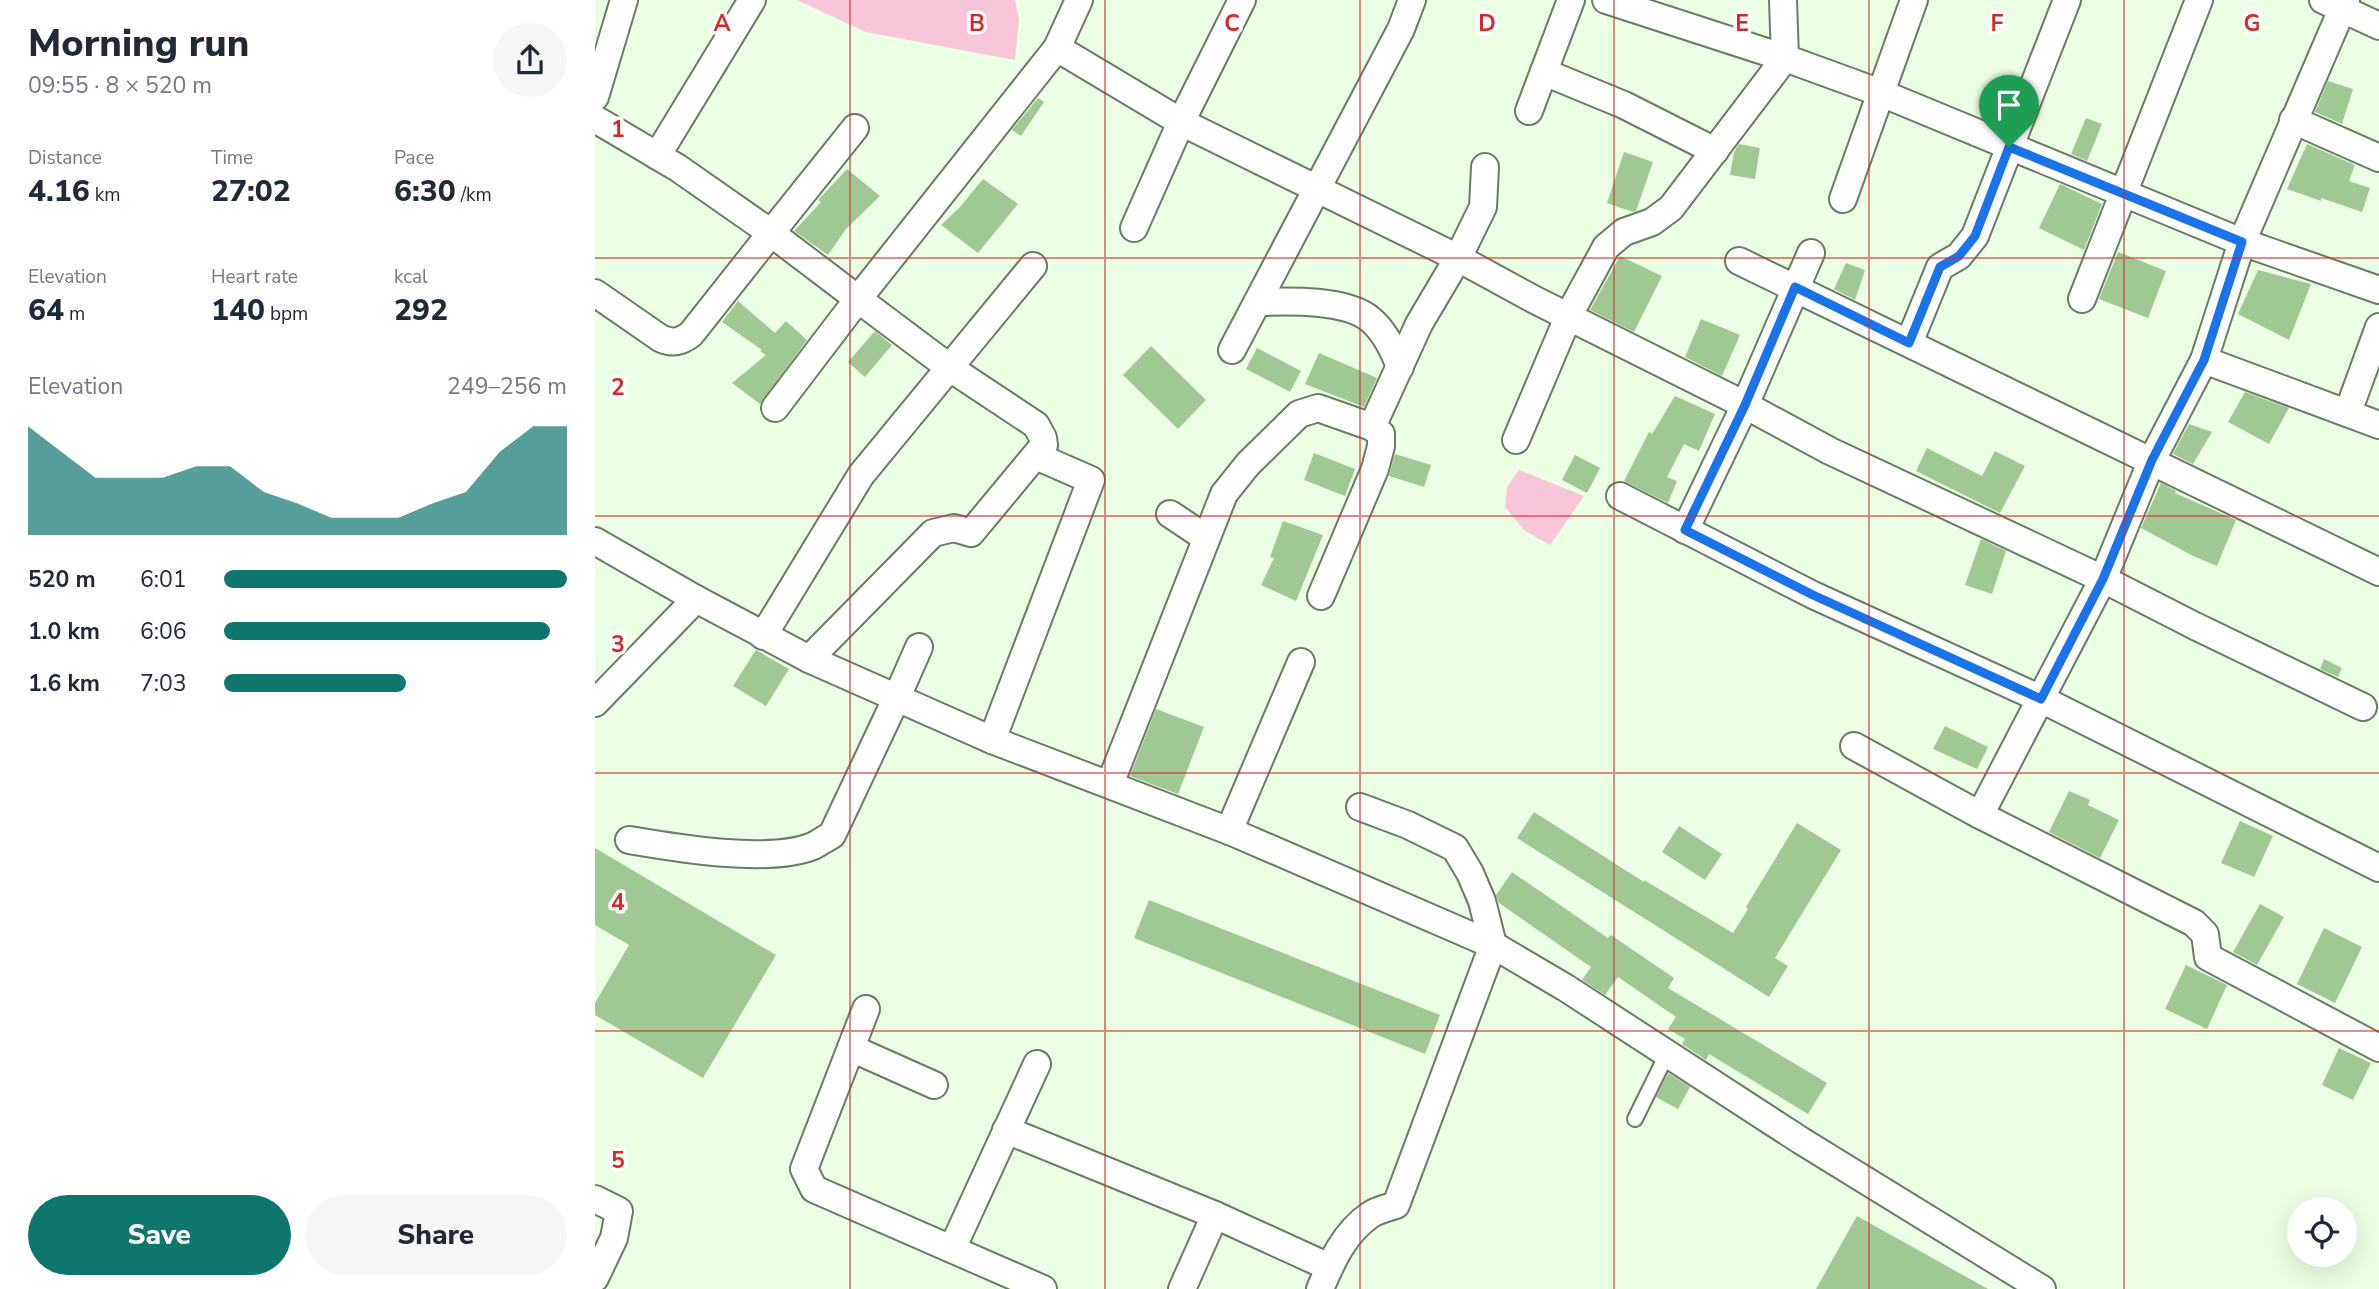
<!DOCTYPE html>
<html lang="en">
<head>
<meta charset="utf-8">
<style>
	body { margin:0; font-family:"Nunito Sans",sans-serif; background:#f6f6f7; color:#1f2937; height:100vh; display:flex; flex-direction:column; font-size:26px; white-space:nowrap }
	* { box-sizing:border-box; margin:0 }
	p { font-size:23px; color:#747a83 }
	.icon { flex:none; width:38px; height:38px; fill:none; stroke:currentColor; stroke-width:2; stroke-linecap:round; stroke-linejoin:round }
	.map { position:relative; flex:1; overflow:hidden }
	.drawer { display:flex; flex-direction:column; background:#fff; width:595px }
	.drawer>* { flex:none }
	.tools { position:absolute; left:1692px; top:1197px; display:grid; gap:14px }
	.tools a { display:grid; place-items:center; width:70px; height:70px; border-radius:50%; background:#fff; box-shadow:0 7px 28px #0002; font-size:35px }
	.pin { position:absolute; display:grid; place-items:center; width:60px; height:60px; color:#fff; margin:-72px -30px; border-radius:50% 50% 50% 0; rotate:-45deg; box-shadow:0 0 7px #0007 }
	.pin .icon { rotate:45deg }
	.round { display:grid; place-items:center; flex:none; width:74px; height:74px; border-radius:37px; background:#f6f6f7 }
	.summary { display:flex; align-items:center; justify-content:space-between; height:119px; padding:0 28px }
	h1 { font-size:38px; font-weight:800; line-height:52px }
	.figures { display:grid; grid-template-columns:repeat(3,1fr); gap:10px; height:119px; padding:7px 28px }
	.figures div { display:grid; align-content:center }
	.figures b { font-size:30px; font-weight:800 }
	.figures small { font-size:19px; font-weight:400 }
	.figures p { font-size:19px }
	.chart { height:196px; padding:14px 28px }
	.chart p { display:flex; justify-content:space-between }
	.chart svg { width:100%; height:126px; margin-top:7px; fill:#0f766e; opacity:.7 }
	.button { display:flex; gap:14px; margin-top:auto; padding:14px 28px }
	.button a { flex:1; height:80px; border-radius:42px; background:#0f766e; color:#fff; font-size:28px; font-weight:800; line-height:80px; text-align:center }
	.button a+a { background:#f6f6f7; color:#1f2937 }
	ul { padding:0 28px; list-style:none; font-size:23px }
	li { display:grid; grid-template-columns:112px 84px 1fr; align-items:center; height:52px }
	li i { height:18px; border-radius:9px; background:#0f766e }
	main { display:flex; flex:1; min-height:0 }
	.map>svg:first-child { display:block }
	.green { fill:#f9c5d9 }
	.building { fill:#9fc893 }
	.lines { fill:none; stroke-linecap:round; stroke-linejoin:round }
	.service-casing { stroke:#6a7d64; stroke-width:18 }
	.minor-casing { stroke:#6a7d64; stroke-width:30 }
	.service { stroke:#fff; stroke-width:14 }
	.minor { stroke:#fff; stroke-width:26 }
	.route-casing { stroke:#fff; stroke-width:14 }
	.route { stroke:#1a73e8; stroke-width:9 }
	.grid { fill:none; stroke:#d62828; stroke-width:2; stroke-opacity:0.55 }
	.grid-label { font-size:23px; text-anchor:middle; font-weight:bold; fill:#d62828; stroke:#fff; stroke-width:7; stroke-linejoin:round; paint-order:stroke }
</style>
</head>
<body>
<main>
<section class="drawer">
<div class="summary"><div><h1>Morning run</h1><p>09:55 · 8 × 520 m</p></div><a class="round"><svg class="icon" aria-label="share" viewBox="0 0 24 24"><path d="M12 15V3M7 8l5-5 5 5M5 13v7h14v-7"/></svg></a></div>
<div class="figures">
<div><p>Distance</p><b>4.16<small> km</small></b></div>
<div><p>Time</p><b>27:02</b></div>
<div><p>Pace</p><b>6:30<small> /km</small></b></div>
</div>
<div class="figures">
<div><p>Elevation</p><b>64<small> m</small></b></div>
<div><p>Heart rate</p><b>140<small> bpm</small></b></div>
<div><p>kcal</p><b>292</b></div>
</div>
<div class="chart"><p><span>Elevation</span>249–256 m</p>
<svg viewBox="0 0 160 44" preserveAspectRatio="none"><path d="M0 44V6L10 15L20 24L30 24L40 24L50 20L60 20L70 29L80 33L90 38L100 38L110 38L120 33L130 29L140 15L150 6L160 6V44z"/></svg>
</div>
<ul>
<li><b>520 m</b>6:01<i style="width:100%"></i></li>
<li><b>1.0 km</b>6:06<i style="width:95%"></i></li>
<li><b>1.6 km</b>7:03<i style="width:53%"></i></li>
</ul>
<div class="button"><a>Save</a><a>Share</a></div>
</section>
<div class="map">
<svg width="1784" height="1289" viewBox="0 0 1784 1289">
	<rect width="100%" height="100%" fill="#eaffe3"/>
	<!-- green -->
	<g class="green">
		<path d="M202,0H420L424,20L420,60L271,32Z"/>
		<path d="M924,470L989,496L955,545L930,531L910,507L912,487Z"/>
	</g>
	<!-- building -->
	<g class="building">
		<path d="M1733,81L1758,89L1747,124L1720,112Z"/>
		<path d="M443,98L449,102L426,136L417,130Z"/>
		<path d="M1491,118L1507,124L1492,161L1476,154Z"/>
		<path d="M1144,144L1165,148L1160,179L1135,175L1139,152Z"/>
		<path d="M1712,144L1760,165L1754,181L1775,188L1767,212L1726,198V201L1692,189Z"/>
		<path d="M1029,152L1058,162L1041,211L1038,212L1012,203Z"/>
		<path d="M252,169L285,196L251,229L233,255L199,231L226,202L223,200Z"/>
		<path d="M388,179L423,204L383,253L346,225L365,207Z"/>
		<path d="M1465,184L1507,204L1489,250L1444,228Z"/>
		<path d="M1523,252L1571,271L1553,318L1504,299Z"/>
		<path d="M1025,256L1067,276L1039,332L995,310Z"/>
		<path d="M1251,263L1270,270L1260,300L1239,289Z"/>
		<path d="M1663,270L1716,284L1694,340L1643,314Z"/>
		<path d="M143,301L180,333L191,321L212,340L165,404L137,383L171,355L165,351L167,350L127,322Z"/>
		<path d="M1106,319L1145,335L1127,376L1090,357Z"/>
		<path d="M280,331L297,345L270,377L253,362Z"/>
		<path d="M556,346L611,400L583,429L528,375Z"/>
		<path d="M662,348L706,371L695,392L651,369Z"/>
		<path d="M724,353L782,378L769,407L710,384Z"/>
		<path d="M1650,392L1694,408L1674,444L1633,422Z"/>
		<path d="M1080,396L1120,414L1104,451L1089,444L1072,477L1082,481L1073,503L1029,481L1054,432L1057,434Z"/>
		<path d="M1594,424L1617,432L1598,464L1578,454Z"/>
		<path d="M1332,448L1387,476L1400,451L1430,466L1405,513L1321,471Z"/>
		<path d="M719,453L760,469L750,496L709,480Z"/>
		<path d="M800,454L836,465L829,487L794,476Z"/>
		<path d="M980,455L1005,468L992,493L967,480Z"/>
		<path d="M1566,483L1581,491L1580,493L1641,520L1622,566L1598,556L1546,528Z"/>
		<path d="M688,521L728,535L701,601L666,585L679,558L675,557Z"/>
		<path d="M1386,539L1411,551L1397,594L1370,585Z"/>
		<path d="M161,650L194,669L171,706L138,686Z"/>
		<path d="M1729,659L1747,668L1743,677L1725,669Z"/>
		<path d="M561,709L609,727L583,794L535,776Z"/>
		<path d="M1350,726L1393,747L1382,769L1338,749Z"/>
		<path d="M1474,791L1495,800L1493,805L1524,820L1505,858L1454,832Z"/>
		<path d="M939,812L1049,882V880L1138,933L1153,909L1151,907L1202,823L1246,850L1180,958L1193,966L1174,997L922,838Z"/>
		<path d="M1645,821L1678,836L1659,877L1626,863Z"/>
		<path d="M1084,826L1127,854L1110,880L1067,852Z"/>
		<path d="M0,848L181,955L108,1078L0,1015V1003L34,945L0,925Z"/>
		<path d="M917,872L1013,938L1016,935L1079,978L1073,988L1232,1083L1213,1114L1114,1054L1111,1060L1087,1044L1090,1039L1073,1029L1081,1017L1023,977L1010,995L987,980L996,967L904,903L901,895Z"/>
		<path d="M554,900L845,1015L830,1054L539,938Z"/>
		<path d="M1665,904L1689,917L1662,965L1638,952Z"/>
		<path d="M1729,928L1767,947L1740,1003L1702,984Z"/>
		<path d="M1591,965L1632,985L1612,1029L1570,1009Z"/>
		<path d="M1744,1048L1776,1063L1758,1100L1727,1085Z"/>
		<path d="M1073,1073L1095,1087L1083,1109L1061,1097Z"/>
		<path d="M1262,1216L1393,1289H1221Z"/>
	</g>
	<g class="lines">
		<defs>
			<path id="service" d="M1040,1119L1072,1054"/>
			<g id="minor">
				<path d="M1188,0L1190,58L1286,93L1647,242L1784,290"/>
				<path d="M1728,0L1784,26"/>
				<path d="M462,48L586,122L863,258L940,300L1150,405L1235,451L1508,579L1600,626L1768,707"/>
				<path d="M949,72L1029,105L1120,151"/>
				<path d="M0,97L29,0"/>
				<path d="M934,111L976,0"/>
				<path d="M0,119L83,168L176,233L260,128"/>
				<path d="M1698,120L1784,158"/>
				<path d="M62,156L157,0"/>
				<path d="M1248,199L1319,0"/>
				<path d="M539,228L586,122L647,0"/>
				<path d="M1144,261L1784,572"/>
				<path d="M0,293L65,338C77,344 86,342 96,334L176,233L263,299L462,48L484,0"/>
				<path d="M1487,299L1604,0"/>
				<path d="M663,302C694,301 752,299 776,320C790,332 799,351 805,367"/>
				<path d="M1314,343L1345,267L1364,256L1380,236L1472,0"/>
				<path d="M637,350L806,29L817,0"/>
				<path d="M1609,360L1784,425"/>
				<path d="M180,408L263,299L355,368L441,425L448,438L449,445L376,533L359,528L338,533L214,659"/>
				<path d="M1753,412L1784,327"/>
				<path d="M777,427L824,324L863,258L888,207L890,167"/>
				<path d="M921,440L974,315L1011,247L1029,232L1057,222L1076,208L1190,58L1011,0"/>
				<path d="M1025,496L1218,595L1446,699L1784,868"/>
				<path d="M575,514L611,538"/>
				<path d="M1090,530L1150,405L1216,253"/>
				<path d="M0,541L101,599L214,659L397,740L637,832L898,945L971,988L1205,1140L1447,1289"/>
				<path d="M168,636L266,475L438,266"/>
				<path d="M0,703L101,599"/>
				<path d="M397,740L496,480L441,456"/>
				<path d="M1259,746L1385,815L1599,923L1610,934L1613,957L1784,1048"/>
				<path d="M515,784L629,494L653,464L704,414L723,408L777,427L786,434V446L780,469L726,596"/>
				<path d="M1385,815L1508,579L1557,460L1609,360L1647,242L1751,0"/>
				<path d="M634,831L706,662"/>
				<path d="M34,840C81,848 174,864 218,846C224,843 231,838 237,835L302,697L324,647"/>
				<path d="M271,1009L209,1169L219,1189L448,1289"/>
				<path d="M256,1048L339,1085"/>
				<path d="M411,1130L620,1215L734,1267"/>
				<path d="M0,1199L24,1211L19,1238L0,1278"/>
				<path d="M357,1249L442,1064"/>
				<path d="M587,1289L620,1215"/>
				<path d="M725,1289C737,1261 749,1233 775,1215C782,1210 792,1208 801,1205L898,945L887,901L875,873L860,848L813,825L765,807"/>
			</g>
		</defs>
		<!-- service casing -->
		<use href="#service" class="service-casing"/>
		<!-- minor casing -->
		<use href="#minor" class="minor-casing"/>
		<!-- service -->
		<use href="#service" class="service"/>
		<!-- minor -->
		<use href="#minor" class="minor"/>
	</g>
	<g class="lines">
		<defs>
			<path id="route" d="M1414,147L1647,242L1609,360L1557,460L1508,579L1446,699L1218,595L1090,530L1150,405L1200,287L1314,343L1345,267L1364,256L1380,236Z"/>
		</defs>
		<!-- route casing -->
		<use href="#route" class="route-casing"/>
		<!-- route -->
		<use href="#route" class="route"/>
	</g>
	<!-- grid -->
	<path class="grid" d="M255,0V1289M510,0V1289M765,0V1289M1019,0V1289M1274,0V1289M1529,0V1289M0,258H1784M0,516H1784M0,773H1784M0,1031H1784"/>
	<g class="grid-label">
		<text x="127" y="31">A</text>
		<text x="382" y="31">B</text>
		<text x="637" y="31">C</text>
		<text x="892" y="31">D</text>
		<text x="1147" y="31">E</text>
		<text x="1402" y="31">F</text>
		<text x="1657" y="31">G</text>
		<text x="23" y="137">1</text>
		<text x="23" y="395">2</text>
		<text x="23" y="652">3</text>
		<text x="23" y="910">4</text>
		<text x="23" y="1168">5</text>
	</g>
</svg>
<div class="tools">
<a><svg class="icon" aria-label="locate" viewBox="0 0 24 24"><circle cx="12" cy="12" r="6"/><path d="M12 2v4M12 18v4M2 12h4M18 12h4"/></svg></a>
</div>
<div class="pin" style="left:1414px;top:147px;background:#1e9e55"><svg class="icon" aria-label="arrive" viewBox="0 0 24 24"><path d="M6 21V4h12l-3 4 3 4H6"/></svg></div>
</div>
</main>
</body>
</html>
